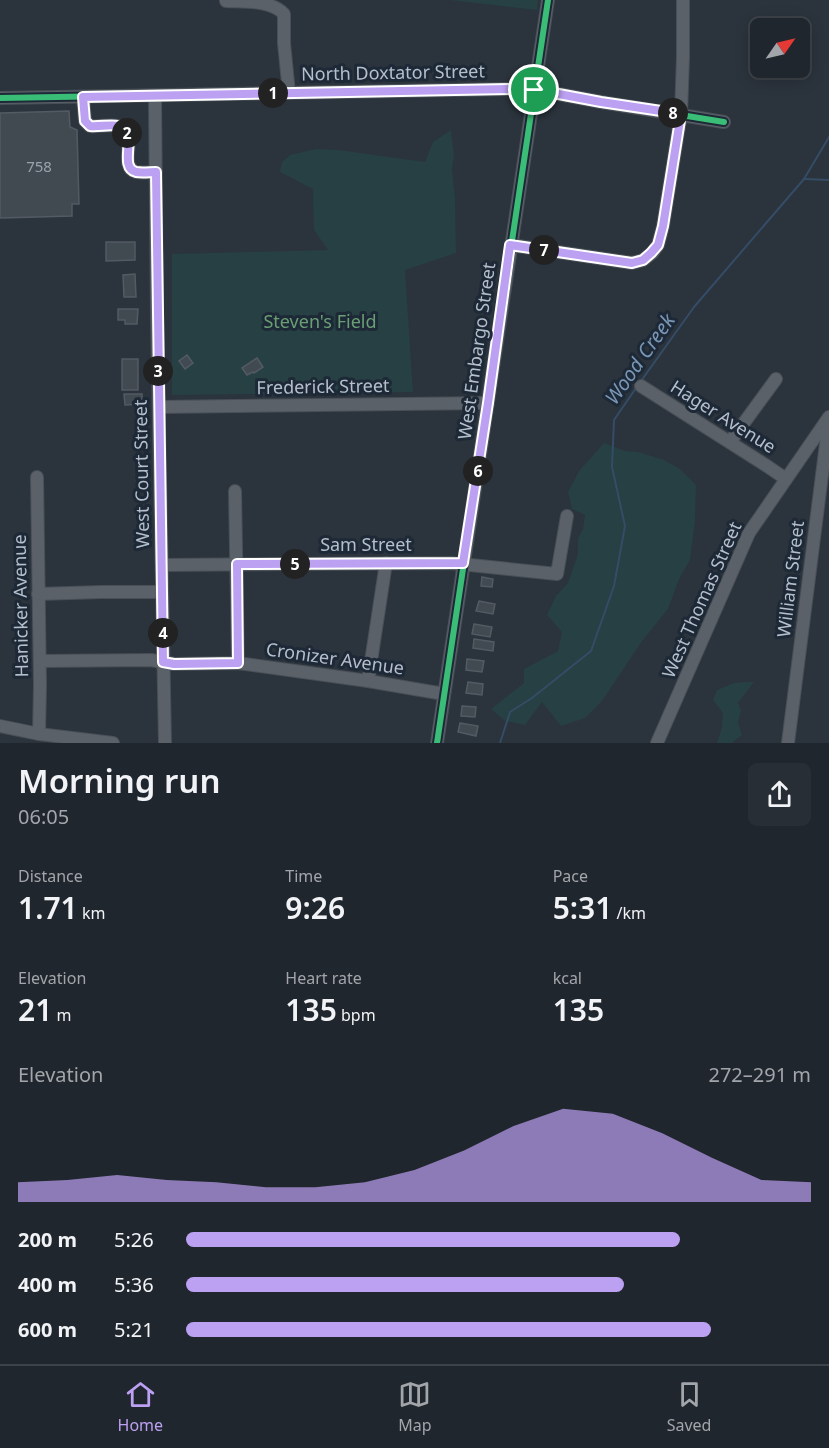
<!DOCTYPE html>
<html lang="en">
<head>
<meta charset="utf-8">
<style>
	body { margin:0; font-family:"Noto Sans",sans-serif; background:#282e35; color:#f1f3f6; height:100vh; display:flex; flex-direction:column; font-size:22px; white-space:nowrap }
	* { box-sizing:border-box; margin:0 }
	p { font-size:20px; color:#a2a5aa }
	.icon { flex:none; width:33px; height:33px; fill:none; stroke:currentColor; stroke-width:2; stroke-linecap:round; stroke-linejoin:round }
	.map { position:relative; height:743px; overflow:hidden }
	.details { display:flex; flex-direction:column; background:#20262d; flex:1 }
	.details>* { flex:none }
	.needle { width:39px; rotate:56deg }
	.tools { position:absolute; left:750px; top:18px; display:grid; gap:12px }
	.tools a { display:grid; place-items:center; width:60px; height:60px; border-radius:9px; background:#20262d; box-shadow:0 3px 15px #0003,0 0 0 2px #3d4349; font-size:30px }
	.pin { position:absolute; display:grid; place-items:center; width:51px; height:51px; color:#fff; margin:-26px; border:3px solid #fff; border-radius:50%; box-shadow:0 2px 6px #0007 }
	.km { position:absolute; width:30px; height:30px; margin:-15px; border-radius:50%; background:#222; color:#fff; font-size:16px; line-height:30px; text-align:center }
	.round { display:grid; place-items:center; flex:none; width:63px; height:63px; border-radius:9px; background:#282e35 }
	.head { display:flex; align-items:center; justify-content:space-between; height:102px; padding:0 18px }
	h1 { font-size:33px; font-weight:600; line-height:45px }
	.metrics { display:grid; grid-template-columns:repeat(3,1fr); gap:9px; height:102px; padding:6px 18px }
	.metrics div { display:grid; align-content:center }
	.metrics b { font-size:30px; font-weight:600 }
	.metrics small { font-size:16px; font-weight:400 }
	.metrics p { font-size:16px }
	.chart { height:168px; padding:12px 18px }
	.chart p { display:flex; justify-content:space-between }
	.chart svg { width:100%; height:108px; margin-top:6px; fill:#bca0f2; opacity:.7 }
	ul { padding:0 18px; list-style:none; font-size:20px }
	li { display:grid; grid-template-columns:96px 72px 1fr; align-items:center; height:45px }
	li i { height:15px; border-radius:8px; background:#bca0f2 }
	.dock { display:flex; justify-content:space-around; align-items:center; height:84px; border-top:2px solid #3d4349; background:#20262d; font-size:16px; color:#a2a5aa }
	.dock a { display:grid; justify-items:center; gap:3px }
	.dock .active { color:#bca0f2 }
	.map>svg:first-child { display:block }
	.green { fill:#274043 }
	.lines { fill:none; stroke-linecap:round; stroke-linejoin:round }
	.stream { stroke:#354c67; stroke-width:2 }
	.building { fill:#424a51; stroke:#535a63; stroke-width:1.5 }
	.minor-casing { stroke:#494f56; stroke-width:14 }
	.minor { stroke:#5b6169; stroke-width:12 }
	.cycleway-casing { stroke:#1d2937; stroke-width:10 }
	.cycleway { stroke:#3abd76; stroke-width:6 }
	.route-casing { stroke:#fff; stroke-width:12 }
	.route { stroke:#bca0f2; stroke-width:8 }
	.labels { text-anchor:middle; stroke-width:6; stroke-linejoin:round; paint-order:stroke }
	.number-label { font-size:15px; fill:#98a2ad }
	.street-label { font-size:18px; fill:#b5bfcc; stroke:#1d2937 }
	.park-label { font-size:18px; fill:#6a9f74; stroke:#1d2937 }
	.water-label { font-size:20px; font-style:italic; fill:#7a97b6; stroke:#1d2937 }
</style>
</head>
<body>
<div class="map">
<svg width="829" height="743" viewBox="0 0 829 743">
	<rect width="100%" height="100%" fill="#2b333c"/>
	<!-- green -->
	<g class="green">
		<path d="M450,0H538L537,10Z"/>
		<path d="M451,130L454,155L452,168L455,199L456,253L405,270L413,392L172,395V254L328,250L314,230L313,189L280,172L282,162L290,155L316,149L339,150L425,162L433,142Z"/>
		<path d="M604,443L625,451L639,452L664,460L680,469L696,485L695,521L690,560L679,579L668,609L640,644L602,701L585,718L561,726L542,702L525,725L505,721L491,709L524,683V669L558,651L562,632L547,615L556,596L568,583L578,554V538L583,529L585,515L572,509L568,492L579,471Z"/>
		<path d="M744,682H754L738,703L741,710L738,723L742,735L734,741L733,743H717L722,727L723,713L713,700L717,690L734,683Z"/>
	</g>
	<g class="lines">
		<!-- stream -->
		<g class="stream">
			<path d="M805,179L829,180"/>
			<path d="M641,381L694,307L804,179L829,137"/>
			<path d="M500,743L510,712L532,698L591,651L614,586L625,526L612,467L614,420L636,388"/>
		</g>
	</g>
	<!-- building -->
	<g class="building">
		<path d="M69,111L70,127L77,130L79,204H72V216L0,218V113Z"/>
		<path d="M106,242H135V260L106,261Z"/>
		<path d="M135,274L136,297H124L123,275Z"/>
		<path d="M118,309H138L137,324H125V320H118Z"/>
		<path d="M187,355L193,363L185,369L179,361Z"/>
		<path d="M257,358L263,367L254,373L253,372L247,375L242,368Z"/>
		<rect x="122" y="359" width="16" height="31"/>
		<path d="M124,394H142V404L125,405Z"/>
		<path d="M482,577L493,579L492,587L481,586Z"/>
		<path d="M479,601L495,604L493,614L476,611Z"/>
		<path d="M474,624L492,627L490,637L472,634Z"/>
		<path d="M474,639L494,642L493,651L473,648Z"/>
		<path d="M467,659L484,661L482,672L466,670Z"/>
		<path d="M468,682L483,684L482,695L466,693Z"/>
		<path d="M462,706L476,707L475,717L461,716Z"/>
		<path d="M460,723L478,726L476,736L458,732Z"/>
	</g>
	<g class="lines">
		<defs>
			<g id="minor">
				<path d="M226,1C245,2 271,0 284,14V43L289,93"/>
				<path d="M155,96L157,319L165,743"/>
				<path d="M83,97L85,121L90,126C99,127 110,124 119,126C140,131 117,167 136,172C142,173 150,172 156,172"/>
				<path d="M0,98L509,89L548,92L601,102L724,122"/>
				<path d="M511,245L632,263L643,260L652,253L658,245L663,226L681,114L683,57V0"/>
				<path d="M641,386L767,466L786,479"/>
				<path d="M159,407L488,403"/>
				<path d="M730,442L776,379"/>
				<path d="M37,477L40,685L39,734"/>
				<path d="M235,491L238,663"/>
				<path d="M162,565L451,563L557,574L567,516"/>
				<path d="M38,594L101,592H162"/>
				<path d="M40,661L151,660L174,664L238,663L368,681L444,694"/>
				<path d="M368,681L386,563"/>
				<path d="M0,726L39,734L113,743"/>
				<path d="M437,743L548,0"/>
				<path d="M657,743L749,533L829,417"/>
				<path d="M788,743L829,420"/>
			</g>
		</defs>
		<!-- minor casing -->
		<use href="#minor" class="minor-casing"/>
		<!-- minor -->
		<use href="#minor" class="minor"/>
		<defs>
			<g id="cycleway">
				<path d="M0,98L509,89L548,92L601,102L724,122"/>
				<path d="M437,743L548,0"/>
			</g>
		</defs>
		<!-- cycleway casing -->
		<use href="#cycleway" class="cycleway-casing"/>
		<!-- cycleway -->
		<use href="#cycleway" class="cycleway"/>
	</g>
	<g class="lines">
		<defs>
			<path id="route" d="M509,89L548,92L601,102L681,114L663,226L658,245L651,253L643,260L632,263L510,245L488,403L463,563L237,564L238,663L174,664L163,662L156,172C150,172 142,173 136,172C117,167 140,131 119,126C110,124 99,127 90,126L85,121L83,97Z"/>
		</defs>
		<!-- route casing -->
		<use href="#route" class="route-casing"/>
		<!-- route -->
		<use href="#route" class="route"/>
	</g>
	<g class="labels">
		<!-- number labels -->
		<g class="number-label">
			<text x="39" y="172">758</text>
		</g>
		<!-- street labels -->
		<g class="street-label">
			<text transform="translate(393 73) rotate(-1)" y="6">North Doxtator Street</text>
			<text transform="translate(477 351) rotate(-82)" y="6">West Embargo Street</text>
			<text transform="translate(323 387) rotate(-1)" y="6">Frederick Street</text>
			<text transform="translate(723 417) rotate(32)" y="6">Hager Avenue</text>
			<text transform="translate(142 474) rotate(-91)" y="6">West Court Street</text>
			<text x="366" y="551">Sam Street</text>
			<text transform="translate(791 579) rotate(-83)" y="6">William Street</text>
			<text transform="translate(702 600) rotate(-66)" y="6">West Thomas Street</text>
			<text transform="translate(21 606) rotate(-91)" y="6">Hanicker Avenue</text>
			<text transform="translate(335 659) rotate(8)" y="6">Cronizer Avenue</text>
		</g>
		<!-- park labels -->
		<g class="park-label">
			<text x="320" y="328">Steven's Field</text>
		</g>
		<!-- water labels -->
		<g class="water-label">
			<text transform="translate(640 359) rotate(-55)" y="7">Wood Creek</text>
		</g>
	</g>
</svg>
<div class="tools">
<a><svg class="needle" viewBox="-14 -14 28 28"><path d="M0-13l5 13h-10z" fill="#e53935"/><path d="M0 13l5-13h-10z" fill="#a2a5aa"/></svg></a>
</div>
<div class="pin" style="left:534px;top:90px;background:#1e9e55"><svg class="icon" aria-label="arrive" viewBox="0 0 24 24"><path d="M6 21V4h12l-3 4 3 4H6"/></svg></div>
<b class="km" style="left:273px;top:93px">1</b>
<b class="km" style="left:127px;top:133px">2</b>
<b class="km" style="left:158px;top:371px">3</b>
<b class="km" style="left:163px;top:633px">4</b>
<b class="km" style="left:295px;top:564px">5</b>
<b class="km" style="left:478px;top:471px">6</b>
<b class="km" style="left:544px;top:250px">7</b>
<b class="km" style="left:673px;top:113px">8</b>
</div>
<section class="details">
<div class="head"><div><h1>Morning run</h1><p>06:05</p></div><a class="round"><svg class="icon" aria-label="share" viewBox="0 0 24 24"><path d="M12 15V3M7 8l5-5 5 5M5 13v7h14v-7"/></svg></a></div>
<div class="metrics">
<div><p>Distance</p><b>1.71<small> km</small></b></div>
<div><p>Time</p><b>9:26</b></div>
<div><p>Pace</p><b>5:31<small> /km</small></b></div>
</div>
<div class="metrics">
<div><p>Elevation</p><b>21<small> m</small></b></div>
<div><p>Heart rate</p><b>135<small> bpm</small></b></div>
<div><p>kcal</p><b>135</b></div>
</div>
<div class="chart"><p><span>Elevation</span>272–291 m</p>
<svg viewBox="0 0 160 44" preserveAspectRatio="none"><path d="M0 44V36L10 35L20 33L30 35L40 36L50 38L60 38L70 36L80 31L90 23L100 13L110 6L120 8L130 16L140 26L150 35L160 36V44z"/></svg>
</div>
<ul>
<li><b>200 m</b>5:26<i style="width:79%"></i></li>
<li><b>400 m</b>5:36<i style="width:70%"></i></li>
<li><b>600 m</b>5:21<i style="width:84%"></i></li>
</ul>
</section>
<nav class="dock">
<a class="active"><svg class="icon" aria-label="home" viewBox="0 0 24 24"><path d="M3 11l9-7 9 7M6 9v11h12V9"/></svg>Home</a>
<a><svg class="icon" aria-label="map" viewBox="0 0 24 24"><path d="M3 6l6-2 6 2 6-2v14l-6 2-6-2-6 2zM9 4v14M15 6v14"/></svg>Map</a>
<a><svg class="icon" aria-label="saved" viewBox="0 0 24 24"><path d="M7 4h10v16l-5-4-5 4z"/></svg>Saved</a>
</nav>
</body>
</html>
